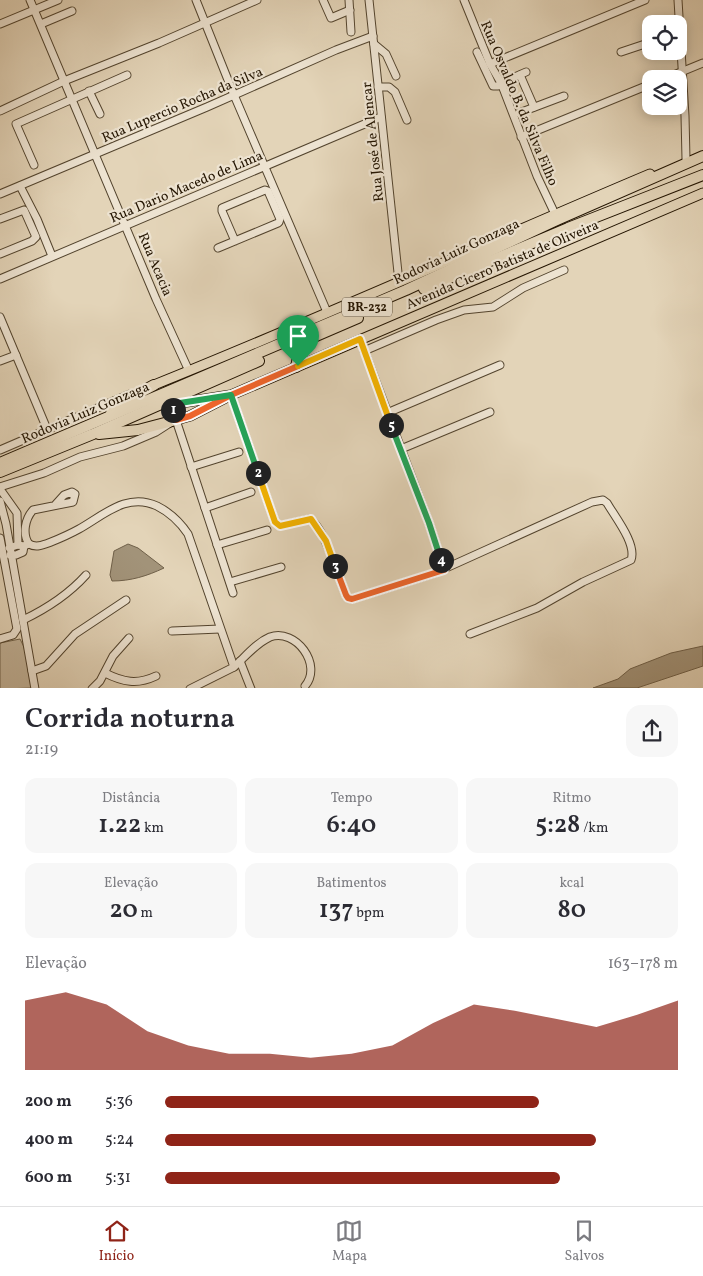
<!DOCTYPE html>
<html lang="pt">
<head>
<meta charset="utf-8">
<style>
	body { margin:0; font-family:Vollkorn,serif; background:#f7f7f7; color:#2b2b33; height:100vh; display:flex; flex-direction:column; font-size:19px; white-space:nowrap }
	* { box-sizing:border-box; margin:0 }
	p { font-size:16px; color:#7c7c81 }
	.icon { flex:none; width:28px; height:28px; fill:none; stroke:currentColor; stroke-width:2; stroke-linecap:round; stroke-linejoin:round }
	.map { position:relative; height:688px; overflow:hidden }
	.drawer { display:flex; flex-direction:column; background:#fff; flex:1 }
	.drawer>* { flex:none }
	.controls { position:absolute; left:642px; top:15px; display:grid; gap:10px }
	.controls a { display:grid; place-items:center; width:45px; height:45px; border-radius:10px; background:#fff; box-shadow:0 2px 12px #0003; font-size:25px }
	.pin { position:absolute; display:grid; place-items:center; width:42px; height:42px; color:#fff; margin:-51px -21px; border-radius:50% 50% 50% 0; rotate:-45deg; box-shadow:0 0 5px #0007 }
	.pin .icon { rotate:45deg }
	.km { position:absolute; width:25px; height:25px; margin:-12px; border-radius:50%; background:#222; color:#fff; font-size:14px; line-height:25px; text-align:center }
	.round { display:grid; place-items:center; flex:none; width:52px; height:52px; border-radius:15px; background:#f7f7f7 }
	.summary { display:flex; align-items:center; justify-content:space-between; height:85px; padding:0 25px }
	h1 { font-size:28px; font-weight:600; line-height:38px }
	.stats { display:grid; grid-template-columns:repeat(3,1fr); gap:8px; height:85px; padding:5px 25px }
	.stats div { display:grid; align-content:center; border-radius:12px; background:#f7f7f7; text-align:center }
	.stats b { font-size:25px; font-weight:600 }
	.stats small { font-size:14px; font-weight:400 }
	.stats p { font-size:14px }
	.chart { height:140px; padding:10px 25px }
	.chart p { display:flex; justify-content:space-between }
	.chart svg { width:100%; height:90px; margin-top:5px; fill:#8f2418; opacity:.7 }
	ul { padding:0 25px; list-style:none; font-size:16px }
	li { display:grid; grid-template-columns:80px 60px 1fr; align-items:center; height:38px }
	li i { height:12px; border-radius:6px; background:#8f2418 }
	.tab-bar { display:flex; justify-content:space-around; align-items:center; height:70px; border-top:1px solid #e1e1e2; background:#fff; font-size:14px; color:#7c7c81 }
	.tab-bar a { display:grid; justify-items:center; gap:2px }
	.tab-bar .on { color:#8f2418 }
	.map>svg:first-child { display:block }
	.green { fill:#c2b399; stroke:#72644c }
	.water { fill:#a29379; stroke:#6f6049 }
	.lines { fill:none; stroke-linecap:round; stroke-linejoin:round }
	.minor-casing { stroke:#53442e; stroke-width:9 }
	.major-casing { stroke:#231400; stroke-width:11 }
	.highway-casing { stroke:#231400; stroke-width:12 }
	.minor { stroke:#ede3d1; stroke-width:7 }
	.major { stroke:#e3d4b8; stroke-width:9 }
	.highway { stroke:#e3d4b8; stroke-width:10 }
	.split-1-casing { stroke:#fff; stroke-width:10 }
	.split-2-casing { stroke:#fff; stroke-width:10 }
	.split-3-casing { stroke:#fff; stroke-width:10 }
	.split-4-casing { stroke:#fff; stroke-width:10 }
	.split-5-casing { stroke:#fff; stroke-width:10 }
	.split-6-casing { stroke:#fff; stroke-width:10 }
	.split-1 { stroke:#f0652b; stroke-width:6 }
	.split-2 { stroke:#22a559; stroke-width:6 }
	.split-3 { stroke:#f5b400; stroke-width:6 }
	.split-4 { stroke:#f0652b; stroke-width:6 }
	.split-5 { stroke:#22a559; stroke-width:6 }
	.split-6 { stroke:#f5b400; stroke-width:6 }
	.labels { text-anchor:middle; stroke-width:4.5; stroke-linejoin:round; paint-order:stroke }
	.shield { fill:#ede3d1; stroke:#60523f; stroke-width:1 }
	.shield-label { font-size:12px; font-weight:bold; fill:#231400 }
	.street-label { font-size:14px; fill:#231400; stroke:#ede3d1 }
</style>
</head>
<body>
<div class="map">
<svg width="703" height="689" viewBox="0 0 703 689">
	<rect width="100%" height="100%" fill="#e3d4b8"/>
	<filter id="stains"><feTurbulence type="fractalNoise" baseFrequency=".004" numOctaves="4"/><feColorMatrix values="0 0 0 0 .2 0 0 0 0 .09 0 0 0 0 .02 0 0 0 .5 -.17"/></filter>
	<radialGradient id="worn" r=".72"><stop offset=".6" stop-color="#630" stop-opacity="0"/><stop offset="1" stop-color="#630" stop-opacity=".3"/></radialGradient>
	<!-- green -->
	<path class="green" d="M20,639L24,647L33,688L0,689V643Z"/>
	<!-- water -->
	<g class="water">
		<path d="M128,544L138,548L164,568C147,576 131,581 112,581L110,575L114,551Z"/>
		<path d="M703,646V666L637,688H593L618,679L630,669L671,653Z"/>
	</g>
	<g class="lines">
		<defs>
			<g id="minor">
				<path d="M30,0L156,299L189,371"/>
				<path d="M196,0L234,95L327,312"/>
				<path d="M323,0L331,18L350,10"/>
				<path d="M349,0L351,32"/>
				<path d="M369,0L399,282"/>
				<path d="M464,0L490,64L501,83L537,176L555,214"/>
				<path d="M678,0L685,116L686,159"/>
				<path d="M0,24L58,0"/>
				<path d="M41,24L72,11"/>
				<path d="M374,44L386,54L396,76"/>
				<path d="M477,52L493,86H498L501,83L526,72"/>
				<path d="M621,52L651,42"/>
				<path d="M490,64L645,0"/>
				<path d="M520,75L534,107"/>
				<path d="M664,79L703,63"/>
				<path d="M378,87H389L395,92L407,120"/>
				<path d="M89,91L100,114"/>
				<path d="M0,111L64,81L159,43L257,0"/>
				<path d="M519,113L564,96"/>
				<path d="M521,137L651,84"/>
				<path d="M34,165L16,124L127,75"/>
				<path d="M20,186L37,219L52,256"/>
				<path d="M0,194L207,107L336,50L373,36"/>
				<path d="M0,219L24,210L36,237L32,241L0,254"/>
				<path d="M218,248L278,223L279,222L280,219L268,191L265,190L222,208V211L235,241"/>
				<path d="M0,279L381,117"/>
				<path d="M0,317L47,429"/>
				<path d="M360,339L429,523L444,569"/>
				<path d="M364,351L436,320L464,310L493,307L523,288L564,270"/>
				<path d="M0,361L16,355"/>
				<path d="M231,395L275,522L280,526L309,519C324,525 339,579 346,595L348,598L352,599L435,573L592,502L603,500L607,503C615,517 637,544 631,560L583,582L537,608L470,634"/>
				<path d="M387,413L500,365"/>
				<path d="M176,420L233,593"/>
				<path d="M401,449L490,412"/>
				<path d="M0,450L130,394"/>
				<path d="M191,467L239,452"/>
				<path d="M0,487L44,473L80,457L123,446L156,432L170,423"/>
				<path d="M0,489L17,513L18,545"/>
				<path d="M0,501L6,524L35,689"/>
				<path d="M205,508L251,492"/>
				<path d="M0,538L17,629L13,635L0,639"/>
				<path d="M29,544C22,534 25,519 33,510L73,502L75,494L72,492L64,495L55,505"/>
				<path d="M217,545L267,530"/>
				<path d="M9,548L18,545L24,546L29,544C36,548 43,545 51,542C61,538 70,534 79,529C104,515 127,492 157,506C171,513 180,522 188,534L234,667L190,689"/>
				<path d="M10,555H16L23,552L24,546"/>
				<path d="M230,582L281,567"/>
				<path d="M23,620C48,608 68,595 86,575"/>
				<path d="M172,631L220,629"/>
				<path d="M240,661L251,689"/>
				<path d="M234,667C245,657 256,643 270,637C296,628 323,665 305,686"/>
				<path d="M32,671L46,666L75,634L126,600"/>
				<path d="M105,673C123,682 137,685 156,676"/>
				<path d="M92,689L100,681L113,656L129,638"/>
			</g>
			<g id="major">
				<path d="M154,385C321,318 484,244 650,174"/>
				<path d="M231,395L180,403L174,406L173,411L176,420L190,416L231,395L703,193"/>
			</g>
			<g id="highway">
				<path d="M424,289L568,228L703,175"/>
				<path d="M293,346L358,318"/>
				<path d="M296,367L299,352L307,342"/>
				<path d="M111,413L128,399L154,385"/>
				<path d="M99,434L138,430L176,420"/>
				<path d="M0,463L406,290L557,220L703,156"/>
				<path d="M0,472L93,434L259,361"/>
			</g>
		</defs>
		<!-- minor casing -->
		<use href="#minor" class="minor-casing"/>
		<!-- major casing -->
		<use href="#major" class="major-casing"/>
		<!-- highway casing -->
		<use href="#highway" class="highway-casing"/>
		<!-- minor -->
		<use href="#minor" class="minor"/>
		<!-- major -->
		<use href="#major" class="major"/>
		<!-- highway -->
		<use href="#highway" class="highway"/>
	</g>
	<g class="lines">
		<defs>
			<path id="split-1" d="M173,410L176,420L190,416L231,395L298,366"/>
			<path id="split-2" d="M173,410L174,406L180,403L231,395L258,473"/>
			<path id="split-3" d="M258,473L275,522L280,526L311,519L326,541L335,566"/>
			<path id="split-4" d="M335,566L346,595L348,598L352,599L444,570L441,560"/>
			<path id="split-5" d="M391,425L429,523L441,560"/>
			<path id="split-6" d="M298,366L360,339L391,425"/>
		</defs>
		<!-- split-1 casing -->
		<use href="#split-1" class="split-1-casing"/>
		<!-- split-2 casing -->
		<use href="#split-2" class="split-2-casing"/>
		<!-- split-3 casing -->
		<use href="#split-3" class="split-3-casing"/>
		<!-- split-4 casing -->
		<use href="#split-4" class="split-4-casing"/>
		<!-- split-5 casing -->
		<use href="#split-5" class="split-5-casing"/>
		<!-- split-6 casing -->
		<use href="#split-6" class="split-6-casing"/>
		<!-- split-1 -->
		<use href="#split-1" class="split-1"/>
		<!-- split-2 -->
		<use href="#split-2" class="split-2"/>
		<!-- split-3 -->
		<use href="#split-3" class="split-3"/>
		<!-- split-4 -->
		<use href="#split-4" class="split-4"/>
		<!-- split-5 -->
		<use href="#split-5" class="split-5"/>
		<!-- split-6 -->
		<use href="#split-6" class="split-6"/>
	</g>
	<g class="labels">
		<!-- shield labels -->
		<rect class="shield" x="342" y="297.5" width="50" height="19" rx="4"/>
		<g class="shield-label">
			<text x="367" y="311">BR-232</text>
		</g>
		<!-- street labels -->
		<g class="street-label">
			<text transform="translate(520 103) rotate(67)" y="5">Rua Osvaldo B. da Silva Filho</text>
			<text transform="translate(182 104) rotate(-23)" y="5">Rua Lupercio Rocha da Silva</text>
			<text transform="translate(372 142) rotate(-96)" y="5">Rua José de Alencar</text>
			<text transform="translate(186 186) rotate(-23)" y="5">Rua Dario Macedo de Lima</text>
			<text transform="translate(456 251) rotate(-25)" y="5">Rodovia Luiz Gonzaga</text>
			<text transform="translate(156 264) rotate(67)" y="5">Rua Acacia</text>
			<text transform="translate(502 264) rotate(-23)" y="5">Avenida Cicero Batista de Oliveira</text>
			<text transform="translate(85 412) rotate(-23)" y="5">Rodovia Luiz Gonzaga</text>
		</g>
	</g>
	<rect width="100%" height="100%" filter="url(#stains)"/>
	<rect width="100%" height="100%" fill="url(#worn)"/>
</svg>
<div class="controls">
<a><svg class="icon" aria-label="locate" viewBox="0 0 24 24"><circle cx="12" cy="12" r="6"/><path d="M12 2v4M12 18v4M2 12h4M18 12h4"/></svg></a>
<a><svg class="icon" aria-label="layers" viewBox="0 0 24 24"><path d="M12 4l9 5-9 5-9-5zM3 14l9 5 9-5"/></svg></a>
</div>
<div class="pin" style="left:298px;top:366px;background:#1e9e55"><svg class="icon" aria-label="arrive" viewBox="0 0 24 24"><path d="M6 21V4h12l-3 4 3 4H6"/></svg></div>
<b class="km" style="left:173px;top:410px">1</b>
<b class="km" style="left:258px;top:473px">2</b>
<b class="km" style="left:335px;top:566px">3</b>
<b class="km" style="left:441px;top:560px">4</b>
<b class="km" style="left:391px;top:425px">5</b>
</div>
<section class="drawer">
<div class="summary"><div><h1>Corrida noturna</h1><p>21:19</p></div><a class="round"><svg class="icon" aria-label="share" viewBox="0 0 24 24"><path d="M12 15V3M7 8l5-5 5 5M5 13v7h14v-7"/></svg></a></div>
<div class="stats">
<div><p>Distância</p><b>1.22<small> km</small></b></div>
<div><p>Tempo</p><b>6:40</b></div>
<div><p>Ritmo</p><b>5:28<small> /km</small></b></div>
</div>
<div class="stats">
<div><p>Elevação</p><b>20<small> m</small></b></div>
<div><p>Batimentos</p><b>137<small> bpm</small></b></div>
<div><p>kcal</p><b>80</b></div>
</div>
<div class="chart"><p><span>Elevação</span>163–178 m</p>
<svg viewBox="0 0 160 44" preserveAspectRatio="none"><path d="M0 44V10L10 6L20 12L30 25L40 32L50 36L60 36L70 38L80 36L90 32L100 21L110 12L120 15L130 19L140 23L150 17L160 10V44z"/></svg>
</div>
<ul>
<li><b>200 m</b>5:36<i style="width:73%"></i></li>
<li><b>400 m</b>5:24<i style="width:84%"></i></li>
<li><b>600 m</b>5:31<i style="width:77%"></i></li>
</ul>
</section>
<nav class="tab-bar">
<a class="on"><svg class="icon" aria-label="home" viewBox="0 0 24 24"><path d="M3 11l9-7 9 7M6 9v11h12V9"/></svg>Início</a>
<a><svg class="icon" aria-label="map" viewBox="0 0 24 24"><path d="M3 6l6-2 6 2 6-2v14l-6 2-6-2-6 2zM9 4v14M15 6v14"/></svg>Mapa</a>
<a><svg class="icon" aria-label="saved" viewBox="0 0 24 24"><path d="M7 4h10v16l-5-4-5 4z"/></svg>Salvos</a>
</nav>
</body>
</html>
